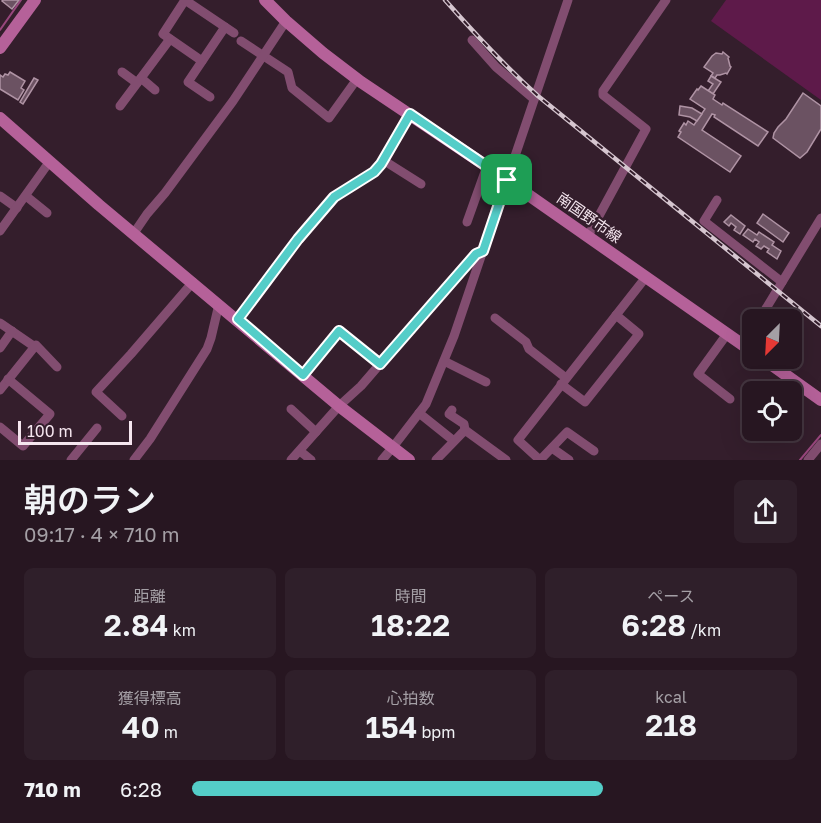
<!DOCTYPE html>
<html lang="ja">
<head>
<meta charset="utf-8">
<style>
	body { margin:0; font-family:"Golos Text","Noto Sans JP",sans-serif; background:#2f1f2a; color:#f1f3f6; height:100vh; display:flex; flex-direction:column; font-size:22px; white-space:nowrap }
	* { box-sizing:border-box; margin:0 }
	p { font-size:20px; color:#a49fa5 }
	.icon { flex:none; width:33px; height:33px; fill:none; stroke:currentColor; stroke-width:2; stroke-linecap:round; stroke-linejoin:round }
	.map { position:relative; height:460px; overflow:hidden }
	.panel { display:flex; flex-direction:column; background:#271621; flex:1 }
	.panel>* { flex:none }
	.needle { width:39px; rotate:204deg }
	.controls { position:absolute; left:742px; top:309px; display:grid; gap:12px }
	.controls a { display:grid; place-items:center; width:60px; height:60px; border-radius:9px; background:#271621; box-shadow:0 6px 24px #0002,0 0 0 2px #43353f; font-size:30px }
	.scale { position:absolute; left:18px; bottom:15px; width:114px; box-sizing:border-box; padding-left:6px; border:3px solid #f5e6ef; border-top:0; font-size:16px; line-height:21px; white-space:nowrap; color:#f5e6ef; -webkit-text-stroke:4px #341e2c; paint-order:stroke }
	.pin { position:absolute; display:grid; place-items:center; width:51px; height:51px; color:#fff; margin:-26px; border-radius:12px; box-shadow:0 3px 9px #0006 }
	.round { display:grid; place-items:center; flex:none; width:63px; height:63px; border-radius:9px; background:#2f1f2a }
	.summary { display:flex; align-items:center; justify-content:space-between; height:102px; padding:0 24px }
	h1 { font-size:33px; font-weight:600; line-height:45px }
	.metrics { display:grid; grid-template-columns:repeat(3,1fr); gap:9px; height:102px; padding:6px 24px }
	.metrics div { display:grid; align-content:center; border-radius:9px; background:#2f1f2a; text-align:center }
	.metrics b { font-size:30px; font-weight:600 }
	.metrics small { font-size:16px; font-weight:400 }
	.metrics p { font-size:16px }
	ul { padding:0 24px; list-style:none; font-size:20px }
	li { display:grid; grid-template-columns:96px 72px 1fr; align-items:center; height:45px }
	li i { height:15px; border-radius:8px; background:#54cdc8 }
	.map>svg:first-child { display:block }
	.green { fill:#5e1a4a }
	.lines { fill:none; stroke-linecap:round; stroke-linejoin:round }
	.stream { stroke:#98467d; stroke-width:2 }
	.building { fill:#6b5262; stroke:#af93a4; stroke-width:1.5 }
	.street { stroke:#824d70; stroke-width:9 }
	.secondary { stroke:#b56199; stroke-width:12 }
	.rail-casing { stroke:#d5c5cf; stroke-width:4.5 }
	.rail { stroke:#341e2c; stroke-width:2; stroke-dasharray:7; stroke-linecap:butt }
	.route-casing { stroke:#fff; stroke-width:12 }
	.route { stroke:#54cdc8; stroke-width:8 }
	.labels { text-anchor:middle; stroke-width:5; stroke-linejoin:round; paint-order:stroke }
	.street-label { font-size:15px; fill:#f5e6ef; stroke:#341e2c }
</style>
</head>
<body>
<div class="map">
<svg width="821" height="460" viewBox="0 0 821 460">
	<rect width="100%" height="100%" fill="#341e2c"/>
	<!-- green -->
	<path class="green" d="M726,0H821V100L711,21Z"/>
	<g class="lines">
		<!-- stream -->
		<g class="stream">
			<path d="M0,30L21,0"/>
			<path d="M800,460L821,435"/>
		</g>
	</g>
	<!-- building -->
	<g class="building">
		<path d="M3,0H19L12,9L2,1Z"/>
		<path d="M723,52L729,57L728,58L730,66L731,67L727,74L726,73L720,75H717L715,78L711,76L713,73L704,67L712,56L716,53L722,54Z"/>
		<path d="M10,72L25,81L21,88L24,90L18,100L0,89V75L3,77L5,74L8,75Z"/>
		<path d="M711,76L721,82L713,94L708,91L713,84L708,81Z"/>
		<path d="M34,78L38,80L23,104L20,102Z"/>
		<path d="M701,86L715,95L713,99L722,105L723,103L768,132L758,146L714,117L715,115L712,114L702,130L741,156L730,172L678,137L681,132L679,131L684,123L686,125L688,121L694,125L705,109L690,99L697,89L698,90Z"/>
		<path d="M803,93L821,106V129L807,152L800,158L773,138L774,133L778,127L786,119Z"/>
		<path d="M680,106L692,108L702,114L697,121L690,117L679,115Z"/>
		<path d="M763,214L789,233L783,242L757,223Z"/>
		<path d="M731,215L745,226L740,234L734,230L736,227L731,223L729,226L724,222Z"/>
		<path d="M748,229L757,235L759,232L774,242L772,245L781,251L777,259L767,252L769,249L764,246L761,249L756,246L759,242L755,239L753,242L743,235Z"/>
	</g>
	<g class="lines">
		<!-- street -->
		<g class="street">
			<path d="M185,0L163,34L202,61"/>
			<path d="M185,0L234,33"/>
			<path d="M472,40L496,67L534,99"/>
			<path d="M241,41L288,72L292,88L329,118L357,79"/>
			<path d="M122,72L137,83"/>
			<path d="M141,78L155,90"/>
			<path d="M210,97L188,82L225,27"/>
			<path d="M120,106L170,39"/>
			<path d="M383,160L421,184"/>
			<path d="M0,196L17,208"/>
			<path d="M26,196L47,213"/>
			<path d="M717,200L704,221L782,282"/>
			<path d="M467,222L487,166"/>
			<path d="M0,231L50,161"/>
			<path d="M134,233L147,214L165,193L233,101L286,21"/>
			<path d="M588,236L646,129L603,95V91L666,0"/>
			<path d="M495,318L526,342L529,349L566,378"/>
			<path d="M238,319L298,239L334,197L374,172L381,164L409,114"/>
			<path d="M759,320L821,218"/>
			<path d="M0,323L35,347"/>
			<path d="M727,334L698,374L730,399"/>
			<path d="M743,346L753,329"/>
			<path d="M0,348L12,331"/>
			<path d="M444,361L486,382"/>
			<path d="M303,375L339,331L380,364"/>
			<path d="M561,384L585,402L639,334L616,315"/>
			<path d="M0,390L36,345L57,367"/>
			<path d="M291,409L316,432"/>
			<path d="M452,410L449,414L464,424L465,430"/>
			<path d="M419,413L454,441"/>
			<path d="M122,416L96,392L131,354L193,282"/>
			<path d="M0,427L23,446L50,414L8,379"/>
			<path d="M552,448L569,460"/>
			<path d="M300,451L311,460"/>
			<path d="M71,460L97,428"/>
			<path d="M134,460L150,439L207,349L211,338L219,304"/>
			<path d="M291,460L339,406L361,386L476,253L483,251"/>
			<path d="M382,460L393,447L426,404L454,336L568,0"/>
			<path d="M436,460L465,430L506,460"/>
			<path d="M540,460L518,440L646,277"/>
			<path d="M540,460L567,432L594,451"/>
			<path d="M808,460L821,444"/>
		</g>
		<!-- secondary -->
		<g class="secondary">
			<path d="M265,0L286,21L323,53L361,82L507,180L753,352"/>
			<path d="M0,48L35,0"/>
			<path d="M0,118L99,205L339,406L409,460"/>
			<path d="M762,358L821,400"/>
		</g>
		<defs>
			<path id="rail" d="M445,0C475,34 505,66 538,96L821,326"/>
		</defs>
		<!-- rail casing -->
		<use href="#rail" class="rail-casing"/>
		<!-- rail -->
		<use href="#rail" class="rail"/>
	</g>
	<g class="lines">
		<defs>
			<path id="route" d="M410,114L507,180L483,251L476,254L380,364L339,331L303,375L238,319L298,239L334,197L374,172L381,164Z"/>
		</defs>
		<!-- route casing -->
		<use href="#route" class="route-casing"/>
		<!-- route -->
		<use href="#route" class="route"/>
	</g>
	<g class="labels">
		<!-- street labels -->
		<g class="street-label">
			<text transform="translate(589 218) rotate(35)" y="5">南国野市線</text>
		</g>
	</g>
</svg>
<div class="controls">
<a><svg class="needle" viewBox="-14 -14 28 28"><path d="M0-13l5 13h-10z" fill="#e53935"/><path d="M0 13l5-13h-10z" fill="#a49fa5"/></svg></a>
<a><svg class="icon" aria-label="locate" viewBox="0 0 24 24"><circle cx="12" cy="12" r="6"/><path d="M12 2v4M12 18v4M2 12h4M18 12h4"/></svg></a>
</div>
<div class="scale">100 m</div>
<div class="pin" style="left:507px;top:180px;background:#1e9e55"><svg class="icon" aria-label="arrive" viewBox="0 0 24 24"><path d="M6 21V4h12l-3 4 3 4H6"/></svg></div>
</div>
<section class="panel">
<div class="summary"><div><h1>朝のラン</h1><p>09:17 · 4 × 710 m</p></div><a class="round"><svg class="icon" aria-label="share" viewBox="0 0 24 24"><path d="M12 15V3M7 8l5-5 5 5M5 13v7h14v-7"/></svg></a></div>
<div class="metrics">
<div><p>距離</p><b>2.84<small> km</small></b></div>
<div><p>時間</p><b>18:22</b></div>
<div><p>ペース</p><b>6:28<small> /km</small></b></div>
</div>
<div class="metrics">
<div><p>獲得標高</p><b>40<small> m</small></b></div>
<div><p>心拍数</p><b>154<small> bpm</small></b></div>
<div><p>kcal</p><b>218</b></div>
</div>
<ul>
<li><b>710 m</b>6:28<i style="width:68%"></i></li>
</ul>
</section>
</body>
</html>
